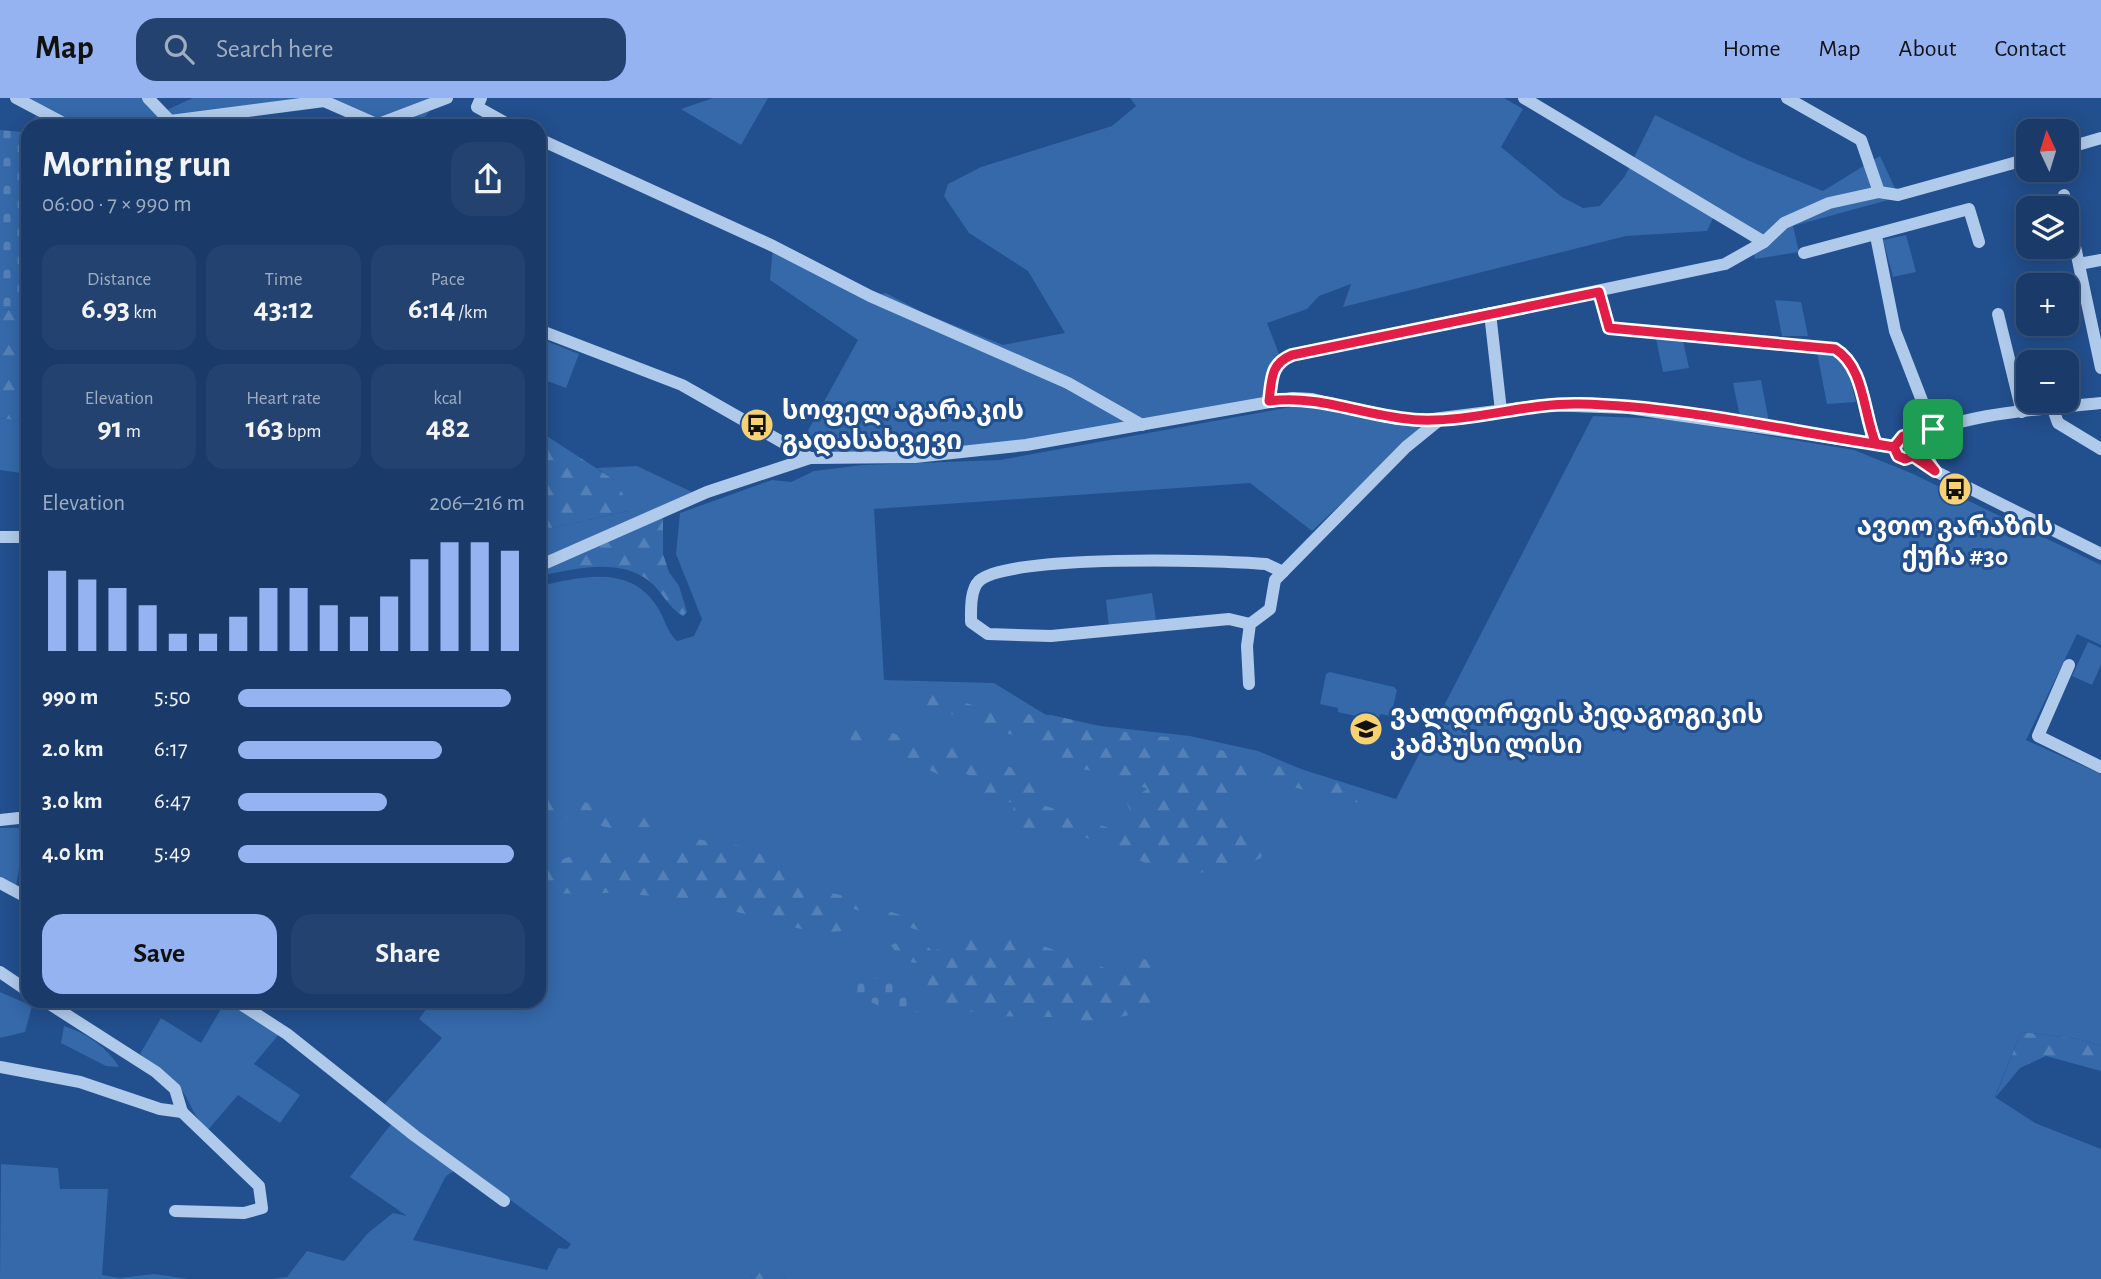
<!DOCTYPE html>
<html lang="en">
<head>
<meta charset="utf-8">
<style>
	body { margin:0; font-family:"Alegreya Sans","Noto Sans Georgian",sans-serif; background:#234270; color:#f1f3f6; height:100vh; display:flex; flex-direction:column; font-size:26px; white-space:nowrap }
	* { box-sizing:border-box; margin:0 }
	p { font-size:23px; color:#9fadc1 }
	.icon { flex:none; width:38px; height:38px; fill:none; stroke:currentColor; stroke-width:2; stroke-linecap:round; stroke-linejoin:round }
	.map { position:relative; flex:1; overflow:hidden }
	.side { position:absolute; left:21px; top:21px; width:525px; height:889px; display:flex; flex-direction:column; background:#1a3b6a; border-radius:21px; box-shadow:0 4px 18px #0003,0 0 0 2px #38557e }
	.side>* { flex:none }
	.needle { width:46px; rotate:356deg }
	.tools { position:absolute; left:2016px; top:21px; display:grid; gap:14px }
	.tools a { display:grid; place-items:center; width:63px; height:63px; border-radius:14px; background:#1a3b6a; box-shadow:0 4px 18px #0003,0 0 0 2px #38557e; font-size:35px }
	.pin { position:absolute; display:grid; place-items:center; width:60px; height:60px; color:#fff; margin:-30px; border-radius:14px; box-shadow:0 4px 10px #0006 }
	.round { display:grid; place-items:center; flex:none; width:74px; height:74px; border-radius:21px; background:#234270 }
	.summary { display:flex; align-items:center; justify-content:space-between; height:119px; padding:0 21px }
	h1 { font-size:38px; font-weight:700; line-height:52px }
	.metrics { display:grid; grid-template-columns:repeat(3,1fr); gap:10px; height:119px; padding:7px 21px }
	.metrics div { display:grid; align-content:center; border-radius:18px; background:#234270; text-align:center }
	.metrics b { font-size:30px; font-weight:700 }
	.metrics small { font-size:19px; font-weight:400 }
	.metrics p { font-size:19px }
	.chart { height:196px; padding:14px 21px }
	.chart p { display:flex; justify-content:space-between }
	.chart svg { width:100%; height:126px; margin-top:7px; stroke:#95b2f1; stroke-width:6 }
	.button { display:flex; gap:14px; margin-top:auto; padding:14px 21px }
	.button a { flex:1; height:80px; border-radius:21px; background:#95b2f1; color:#111; font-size:28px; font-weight:700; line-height:80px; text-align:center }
	.button a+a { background:#234270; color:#f1f3f6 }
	ul { padding:0 21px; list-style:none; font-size:23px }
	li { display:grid; grid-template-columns:112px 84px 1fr; align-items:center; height:52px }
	li i { height:18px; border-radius:9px; background:#95b2f1 }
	header { display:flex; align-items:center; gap:42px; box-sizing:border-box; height:98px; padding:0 35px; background:#95b2f1; color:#111 }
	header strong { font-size:33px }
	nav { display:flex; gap:38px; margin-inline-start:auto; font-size:24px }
	.search { width:490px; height:63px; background:#234270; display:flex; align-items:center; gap:18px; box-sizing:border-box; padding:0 24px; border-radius:21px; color:#9fadc1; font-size:26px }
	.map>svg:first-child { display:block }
	.green { fill:#3569aa }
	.forest { fill:url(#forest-firs) }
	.cemetery { fill:url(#cemetery-stones) }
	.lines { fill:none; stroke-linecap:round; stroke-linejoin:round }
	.minor { stroke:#b0caeb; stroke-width:12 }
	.route-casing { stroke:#fff; stroke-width:14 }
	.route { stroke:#e11d48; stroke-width:9 }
	.labels { text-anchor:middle; stroke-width:6; stroke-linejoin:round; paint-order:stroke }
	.poi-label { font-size:26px; font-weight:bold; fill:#fff; stroke:#224f8d; text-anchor:start }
</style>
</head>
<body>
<header>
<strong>Map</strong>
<div class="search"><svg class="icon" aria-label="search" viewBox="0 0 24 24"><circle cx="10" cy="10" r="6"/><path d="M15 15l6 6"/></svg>Search here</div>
<nav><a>Home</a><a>Map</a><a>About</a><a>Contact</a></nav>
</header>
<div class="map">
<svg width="2101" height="1181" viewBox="0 0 2101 1181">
	<defs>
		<pattern id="forest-firs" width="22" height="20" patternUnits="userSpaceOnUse" patternTransform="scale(1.75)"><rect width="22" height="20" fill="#3569aa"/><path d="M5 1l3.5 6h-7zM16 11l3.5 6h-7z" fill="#5380b7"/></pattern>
		<pattern id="cemetery-stones" width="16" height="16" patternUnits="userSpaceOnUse" patternTransform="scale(1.75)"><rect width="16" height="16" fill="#3569aa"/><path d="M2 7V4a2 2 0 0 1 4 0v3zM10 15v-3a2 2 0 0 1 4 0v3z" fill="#5380b7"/></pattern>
	</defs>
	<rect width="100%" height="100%" fill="#224f8d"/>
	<!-- green -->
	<g class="green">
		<path d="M18,0H148L162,14L193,0H447L435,6L418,28H380L324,3L170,28H69Z"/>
		<path d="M713,0H768L741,47L681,11Z"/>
		<path d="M1130,0H1504L1523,11L1501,49L1562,99L1583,110L1600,108L1625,78L1655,17L1747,62L1823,93L1880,58L1899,99L1793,128L1799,154L1755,161L1751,143L1715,116L1707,133L1626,138L1343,209L1351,186L1319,198L1307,211L1267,225L1281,261L1270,303L1151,326L863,362L800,347L858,242L770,182L773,148L870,198L886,195L924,215L1003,247L1065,235L1028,173L969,135L944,98L948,86L981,69L1112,28L1136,8Z"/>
		<path d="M1906,137L1916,174L1893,179L1883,142Z"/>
		<path d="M1775,202L1801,204L1808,238H1782Z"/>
		<path d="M539,240L579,256L566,290L539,280Z"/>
		<path d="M1656,241L1683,243L1689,270L1663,274Z"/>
		<path d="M1817,254C1849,256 1849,278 1856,304L1827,306Z"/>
		<path d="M1761,282L1769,324L1740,319L1733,285Z"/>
		<path d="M1296,308C1339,308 1377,329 1420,326L1421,331L1312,433L1250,385L874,411L884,582L994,585L1056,623L1190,638L1258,653L1301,671L1396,701L1593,318L1665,321L1854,352L1911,375L2101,467V547L2077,536L2026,642L2101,676V948L2078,941L2021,934L1995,999L2035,1025L2101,1051V1181H785L783,1175L750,1176L753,1181H272L287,1179L307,1153L344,1163L368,1135L393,1115L407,1118L350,1079L392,1025L456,1072L446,1078L413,1142L547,1172L558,1150L567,1151L571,1146L382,1009L442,940L419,921L432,903H539V488C581,479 631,465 658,510C665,521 667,534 677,543L694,538L702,521L676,456L680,415L772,382L791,384L814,373L863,367L1000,362Z"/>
		<path d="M28,319V376L0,372V320L20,323Z"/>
		<path d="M637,368L692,394L539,463V429L552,430L628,413L616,383L597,370Z"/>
		<path d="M1152,495L1156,522L1109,529L1106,502Z"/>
		<path d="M2088,544L2101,550V567L2092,587L2072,578Z"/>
		<path d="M1330,574L1394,589L1397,592L1391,618L1380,616L1378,623L1338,614V610L1320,606L1326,576Z"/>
		<path d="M0,730H26L16,788L0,780Z"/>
		<path d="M0,894L32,908L25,934L0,940Z"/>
		<path d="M225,904L280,935L254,966L300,997L280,1025L238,997L207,1033C197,1022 193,1012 186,999C177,982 155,968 140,956L161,920L201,945Z"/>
		<path d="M64,928C86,935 107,949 119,969L106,968L61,945Z"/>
		<path d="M1,1066L58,1070L60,1091H108L102,1177L120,1180L154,1176L189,1181H0Z"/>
	</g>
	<!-- forest -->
	<g class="forest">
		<path d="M0,211L28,213V319L20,323L0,320Z"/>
		<path d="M539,333L616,383L626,402L628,413L552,430L539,429Z"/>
		<path d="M663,419V456L669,474L679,488L687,514L683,518C668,510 662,493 649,483C619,459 573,471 539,478V474Z"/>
		<path d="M925,591L972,607L1022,616L1051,617L1144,638L1173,639L1351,688L1389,703L1385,711L1241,677L1234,691L1230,727L1267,740L1261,760L1235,772L1210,775L1162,772L1061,729L1034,733L1012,726L1014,706L996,698L968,695L975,680L964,675L943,679L895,654L853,644L843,633L859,621L929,650L945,640L969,661L996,662L1040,684L1037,705L1109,730L1139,729L1127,706L1147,691L1121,679L1082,671L1073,673L1038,658C1027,635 1009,634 986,636L975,618L933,615L922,603Z"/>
		<path d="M539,692L645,720L651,729L610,730L539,714Z"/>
		<path d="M674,738L744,748L775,763L794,786L857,801L924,826L926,835L851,810L846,816L854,829C827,840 799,831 771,823C722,809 666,797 614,795C588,795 564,797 539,793V771C590,748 614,749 669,750Z"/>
		<path d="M917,838L933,854L954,842L1023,841L1111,872L1144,861L1166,868L1146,913L1116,920L1103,917L1089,940L1056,919L988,918L948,908L928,891L925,866L901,863L891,847Z"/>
		<path d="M2021,934L2078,941L2101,948V973L2046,958L2020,970L1995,1000Z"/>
		<path d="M758,1164L783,1175L785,1181H753L750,1176Z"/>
	</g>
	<!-- cemetery -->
	<g class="cemetery">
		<path d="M36,18L53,28H28V213L0,211V32L21,34Z"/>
		<path d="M881,879L928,900L922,914H893L853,896L858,884Z"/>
	</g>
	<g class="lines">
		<!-- minor -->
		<g class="minor">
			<path d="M16,0L69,28"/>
			<path d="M148,0L170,23V28"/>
			<path d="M481,0L477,9L511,28"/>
			<path d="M1524,0L1764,144"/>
			<path d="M1787,0L1861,42L1879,94"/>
			<path d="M170,23L324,3L374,25"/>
			<path d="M373,28L447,0"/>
			<path d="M539,41L773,148L870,198L1068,285L1142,327"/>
			<path d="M2067,50L2101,40"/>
			<path d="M2064,97L2101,270"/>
			<path d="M1876,138L1895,233L1933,331"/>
			<path d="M1804,155L1969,111L1979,144"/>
			<path d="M2079,166L2101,162"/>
			<path d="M1599,194L1609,230L1835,251C1865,269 1863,316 1876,346"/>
			<path d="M1490,215L1501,313"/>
			<path d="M1998,216L2022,314"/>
			<path d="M539,232L682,287L810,360L915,359L1026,347L1293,300L1312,301L1396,321L1425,322L1545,307L1629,310L1894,349"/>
			<path d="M1270,303C1272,281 1270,266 1292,257L1725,166L1764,144L1784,125L1829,105L1879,94L1898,97L2028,61"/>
			<path d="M2053,311L2058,325L2101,351"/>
			<path d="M1931,333L1924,350L1933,370"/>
			<path d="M1914,341C1969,313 2041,312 2101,305"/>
			<path d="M1894,349L1903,338L1914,341"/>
			<path d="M1894,349L1901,360L1913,358"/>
			<path d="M1913,358L1935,373L2101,456"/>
			<path d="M0,439H28"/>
			<path d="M539,468L707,394L810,360"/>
			<path d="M1250,526L1229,521L1051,538L988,536L971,524C971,512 970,492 979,483C1008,456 1220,462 1266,466L1283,474"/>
			<path d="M2069,567L2038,638L2101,669"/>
			<path d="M1249,586L1247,548L1250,526L1270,511L1275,482L1406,349L1438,323"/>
			<path d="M0,722L28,719"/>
			<path d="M0,785L28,800"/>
			<path d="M0,874L28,893"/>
			<path d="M236,903L287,936L415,1038L504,1103"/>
			<path d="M0,969L80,984L160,1011L182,1014L175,991L156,974L45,903"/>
			<path d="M175,1113L244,1115L262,1110L259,1088L182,1014"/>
		</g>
	</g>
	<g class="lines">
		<defs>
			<path id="route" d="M1933,331L1914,341L1903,338L1894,349C1791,334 1682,308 1579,306C1525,305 1473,324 1420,322C1368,320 1322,296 1269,303C1272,281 1270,266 1292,257L1599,194L1609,230L1835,251C1865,269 1863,316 1876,346L1894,349L1898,358L1905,361L1913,358L1935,373L1927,363L1924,350L1933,331"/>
		</defs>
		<!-- route casing -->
		<use href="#route" class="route-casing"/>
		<!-- route -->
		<use href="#route" class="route"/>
	</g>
	<!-- icons -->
	<defs>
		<symbol id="bus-disc" viewBox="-11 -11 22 22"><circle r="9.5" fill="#f8d272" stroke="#224f8d"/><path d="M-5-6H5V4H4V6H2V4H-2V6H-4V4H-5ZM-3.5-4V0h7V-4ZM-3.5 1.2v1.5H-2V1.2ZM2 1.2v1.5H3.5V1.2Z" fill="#111"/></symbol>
		<symbol id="school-disc" viewBox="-11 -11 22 22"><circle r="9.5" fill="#f8d272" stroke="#224f8d"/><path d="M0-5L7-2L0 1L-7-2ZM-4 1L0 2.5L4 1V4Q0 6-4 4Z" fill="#111"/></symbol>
	</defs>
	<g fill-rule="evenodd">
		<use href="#bus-disc" x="738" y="308" width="38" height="38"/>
		<use href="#bus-disc" x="1936" y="372" width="38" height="38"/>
		<use href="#school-disc" x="1347" y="612" width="38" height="38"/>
	</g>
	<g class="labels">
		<!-- poi labels -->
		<g class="poi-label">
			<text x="782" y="321">სოფელ აგარაკის<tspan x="782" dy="30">გადასახვევი</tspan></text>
			<text x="1955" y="437" text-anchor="middle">ავთო ვარაზის<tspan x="1955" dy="30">ქუჩა #30</tspan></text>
			<text x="1390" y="625">ვალდორფის პედაგოგიკის<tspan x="1390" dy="30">კამპუსი ლისი</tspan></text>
		</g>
	</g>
</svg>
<div class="tools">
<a><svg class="needle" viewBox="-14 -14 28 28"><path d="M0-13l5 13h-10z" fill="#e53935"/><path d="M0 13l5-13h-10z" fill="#9fadc1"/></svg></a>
<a><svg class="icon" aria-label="layers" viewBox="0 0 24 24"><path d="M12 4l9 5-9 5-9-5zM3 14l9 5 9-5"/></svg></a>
<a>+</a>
<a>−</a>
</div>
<div class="pin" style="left:1933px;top:331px;background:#1e9e55"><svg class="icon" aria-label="arrive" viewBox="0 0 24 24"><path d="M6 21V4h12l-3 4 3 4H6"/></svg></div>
<section class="side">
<div class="summary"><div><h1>Morning run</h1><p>06:00 · 7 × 990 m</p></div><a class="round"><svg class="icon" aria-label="share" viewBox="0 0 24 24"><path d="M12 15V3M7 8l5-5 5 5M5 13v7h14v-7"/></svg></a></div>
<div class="metrics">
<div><p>Distance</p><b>6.93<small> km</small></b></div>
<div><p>Time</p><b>43:12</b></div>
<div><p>Pace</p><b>6:14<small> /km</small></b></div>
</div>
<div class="metrics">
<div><p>Elevation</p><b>91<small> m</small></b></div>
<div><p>Heart rate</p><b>163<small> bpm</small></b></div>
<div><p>kcal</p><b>482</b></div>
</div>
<div class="chart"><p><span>Elevation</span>206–216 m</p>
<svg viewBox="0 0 160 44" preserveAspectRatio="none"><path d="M5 44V16M15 44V19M25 44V22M35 44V28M45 44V38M55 44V38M65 44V32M75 44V22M85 44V22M95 44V28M105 44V32M115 44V25M125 44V12M135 44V6M145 44V6M155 44V9"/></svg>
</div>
<ul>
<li><b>990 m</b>5:50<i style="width:95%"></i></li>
<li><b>2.0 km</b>6:17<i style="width:71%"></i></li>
<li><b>3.0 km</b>6:47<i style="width:52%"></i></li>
<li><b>4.0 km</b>5:49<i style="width:96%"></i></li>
</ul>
<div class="button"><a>Save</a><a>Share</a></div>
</section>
</div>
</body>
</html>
